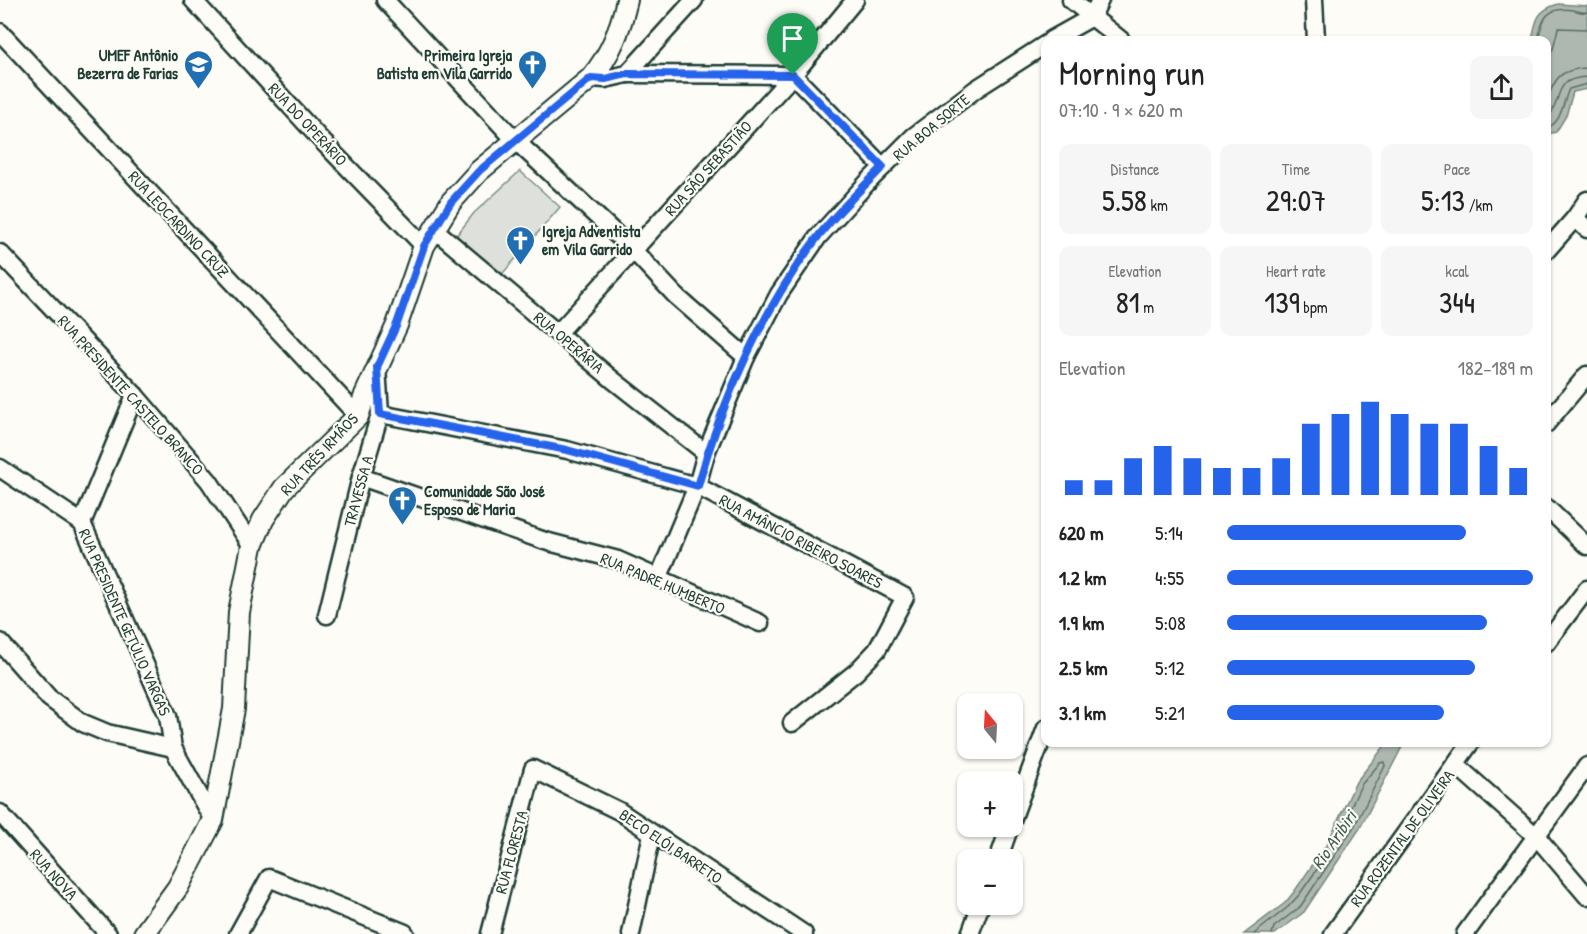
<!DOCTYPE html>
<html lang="en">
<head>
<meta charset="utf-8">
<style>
	body { margin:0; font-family:"Patrick Hand",sans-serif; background:#f6f6f6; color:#222; height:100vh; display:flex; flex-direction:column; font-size:22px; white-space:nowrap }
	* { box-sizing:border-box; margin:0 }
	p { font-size:20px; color:#767676 }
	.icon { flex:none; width:33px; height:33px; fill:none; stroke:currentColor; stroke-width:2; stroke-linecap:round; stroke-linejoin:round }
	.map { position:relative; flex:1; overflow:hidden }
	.details { position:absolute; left:1041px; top:36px; width:510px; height:711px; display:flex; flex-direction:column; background:#fff; border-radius:12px; box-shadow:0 2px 4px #0004 }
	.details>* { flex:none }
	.needle { width:39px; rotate:342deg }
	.controls { position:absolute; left:957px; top:693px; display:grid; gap:12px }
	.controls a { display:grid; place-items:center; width:66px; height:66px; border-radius:12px; background:#fff; box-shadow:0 2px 4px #0004; font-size:30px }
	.pin { position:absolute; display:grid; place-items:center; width:51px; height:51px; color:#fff; margin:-62px -26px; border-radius:50% 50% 50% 0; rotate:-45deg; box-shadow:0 0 6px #0007 }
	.pin .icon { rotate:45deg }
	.round { display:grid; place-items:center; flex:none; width:63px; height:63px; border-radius:12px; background:#f6f6f6 }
	.summary { display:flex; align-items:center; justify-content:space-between; height:102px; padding:0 18px }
	h1 { font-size:33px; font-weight:600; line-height:45px }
	.metrics { display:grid; grid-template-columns:repeat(3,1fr); gap:9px; height:102px; padding:6px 18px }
	.metrics div { display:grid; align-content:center; border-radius:12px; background:#f6f6f6; text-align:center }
	.metrics b { font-size:30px; font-weight:600 }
	.metrics small { font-size:16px; font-weight:400 }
	.metrics p { font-size:16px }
	.chart { height:168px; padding:12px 18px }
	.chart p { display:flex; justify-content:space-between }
	.chart svg { width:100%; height:108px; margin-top:6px; stroke:#2563eb; stroke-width:6 }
	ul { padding:0 18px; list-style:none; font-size:20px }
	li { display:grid; grid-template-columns:96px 72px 1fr; align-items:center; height:45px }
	li i { height:15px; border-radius:8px; background:#2563eb }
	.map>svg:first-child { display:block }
	.green { fill:#dde0db; stroke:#7e8e88; stroke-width:1.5 }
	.water { fill:#aeb8b1; stroke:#75877f; stroke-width:1.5 }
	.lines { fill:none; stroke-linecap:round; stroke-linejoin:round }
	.shore { stroke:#586e66; stroke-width:1.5 }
	.minor-casing { stroke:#1f3d34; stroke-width:21 }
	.tertiary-casing { stroke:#1f3d34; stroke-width:24 }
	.minor { stroke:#fdfcf7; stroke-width:16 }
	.tertiary { stroke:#fdfcf7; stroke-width:20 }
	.route-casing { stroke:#fff; stroke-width:12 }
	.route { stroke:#2563eb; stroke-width:8 }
	.labels { text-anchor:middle; stroke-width:4.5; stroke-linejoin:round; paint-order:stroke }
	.poi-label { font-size:16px; font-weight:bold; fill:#1f3d34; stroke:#fdfcf7; text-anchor:end }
	.street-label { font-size:16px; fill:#1f3d34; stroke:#fdfcf7 }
	.water-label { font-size:18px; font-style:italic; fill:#435c53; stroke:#fdfcf7 }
</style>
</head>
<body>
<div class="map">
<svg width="1587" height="934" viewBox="0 0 1587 934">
	<rect width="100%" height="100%" fill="#fdfcf7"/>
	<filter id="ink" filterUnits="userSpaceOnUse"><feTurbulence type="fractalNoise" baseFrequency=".0167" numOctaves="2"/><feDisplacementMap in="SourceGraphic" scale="12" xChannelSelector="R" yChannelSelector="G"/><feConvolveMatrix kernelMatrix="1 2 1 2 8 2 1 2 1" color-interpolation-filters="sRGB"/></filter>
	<g filter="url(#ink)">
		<!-- green -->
		<path class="green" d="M520,171L560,207L498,279L453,240L474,213Z"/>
		<!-- water -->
		<g class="water">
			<path d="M1558,4L1587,6V89L1573,92L1566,116L1556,132L1547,134L1546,40H1532C1536,20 1536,11 1558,4Z"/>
			<path d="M1387,743H1404L1360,828L1304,912L1275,934H1244L1285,903L1294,892L1327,844L1356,782Z"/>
		</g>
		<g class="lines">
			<!-- shore -->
			<g class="shore">
				<path d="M1538,40C1542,19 1546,6 1573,10C1578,11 1581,13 1587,12"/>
				<path d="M1546,57L1553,49L1558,28L1587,29"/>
				<path d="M1546,103C1554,79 1559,69 1587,68"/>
				<path d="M1546,121C1565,99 1550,79 1587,77"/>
				<path d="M1546,128C1562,124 1563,101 1569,89L1587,84"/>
				<path d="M1254,934L1288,907L1299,895L1332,848L1361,785L1380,763L1384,762L1385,766L1355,825L1300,907L1274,927L1272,934"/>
			</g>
			<defs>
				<g id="minor">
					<path d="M193,0L322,141L424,246"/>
					<path d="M385,0L516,141L633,250L676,296L746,357"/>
					<path d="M1071,0L1121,40"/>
					<path d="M1314,0L1316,40"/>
					<path d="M1092,17L1100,0"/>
					<path d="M0,32L358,416"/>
					<path d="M1051,40L1092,17"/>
					<path d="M627,74L793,75L883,167"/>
					<path d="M591,78L605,79L627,74L694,0"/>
					<path d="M1575,218L1587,229"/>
					<path d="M434,229L613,380L706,453"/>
					<path d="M1546,251L1575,218L1587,200"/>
					<path d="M0,253L135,395L209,481L252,546"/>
					<path d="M558,333L793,75L855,0"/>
					<path d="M380,414L567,450L697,486L905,597L877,650L856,672L792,723"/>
					<path d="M1546,424L1587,375"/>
					<path d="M0,468L82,523L168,716L173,748"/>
					<path d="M361,477L545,541L618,560L760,623"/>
					<path d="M1546,507L1587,546"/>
					<path d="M82,523L135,395"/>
					<path d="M658,579L697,486L706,453L746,357L779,294L818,237L867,183L914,136L976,89L1046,44"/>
					<path d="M327,615L361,477L380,414L377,367"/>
					<path d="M0,642L49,698L83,723L107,733L173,748L213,820"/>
					<path d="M1546,643L1587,589"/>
					<path d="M1455,764L1537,837L1587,896"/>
					<path d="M0,813L108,934"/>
					<path d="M1012,820L1046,728"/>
					<path d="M998,860L1010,826"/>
					<path d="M238,934L269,878L405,933"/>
					<path d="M490,934L533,769L619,811L804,934"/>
					<path d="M631,934L652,834"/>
					<path d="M970,934L981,904"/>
					<path d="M1333,934L1471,742"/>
					<path d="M1465,934L1587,766"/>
				</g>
				<path id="tertiary" d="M144,934L178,887L213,820L234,709L239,612L252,546L263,520L284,488L358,416L365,395L397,325L424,246L451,202L479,171L591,78C611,54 620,30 627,0"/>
			</defs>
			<!-- minor casing -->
			<use href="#minor" class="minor-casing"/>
			<!-- tertiary casing -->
			<use href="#tertiary" class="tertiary-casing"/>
			<!-- minor -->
			<use href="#minor" class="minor"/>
			<!-- tertiary -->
			<use href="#tertiary" class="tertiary"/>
		</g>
	</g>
	<g class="lines" filter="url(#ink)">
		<defs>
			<path id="route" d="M627,74L793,75L883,167C860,190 836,213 817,238C764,307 721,402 698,486L567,450L380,414L377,367L397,324L424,246L451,202L479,171L591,78L605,79Z"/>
		</defs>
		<!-- route casing -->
		<use href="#route" class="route-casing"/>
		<!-- route -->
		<use href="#route" class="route"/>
	</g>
	<!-- icons -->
	<defs>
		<symbol id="school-pin" viewBox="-11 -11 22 30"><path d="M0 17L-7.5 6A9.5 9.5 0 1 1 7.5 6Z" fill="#1f6fb2" stroke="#fdfcf7"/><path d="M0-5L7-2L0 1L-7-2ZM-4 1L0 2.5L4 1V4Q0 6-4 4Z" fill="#fff"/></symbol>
		<symbol id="church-pin" viewBox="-11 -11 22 30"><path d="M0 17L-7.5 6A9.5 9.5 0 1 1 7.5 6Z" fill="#1f6fb2" stroke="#fdfcf7"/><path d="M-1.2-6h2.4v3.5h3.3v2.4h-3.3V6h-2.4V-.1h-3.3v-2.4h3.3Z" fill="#fff"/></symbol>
	</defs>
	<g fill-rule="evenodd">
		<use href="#school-pin" x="182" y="48" width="33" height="45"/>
		<use href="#church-pin" x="516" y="48" width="33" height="45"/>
		<use href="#church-pin" x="504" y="224" width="33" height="45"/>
		<use href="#church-pin" x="386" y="484" width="33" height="45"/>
	</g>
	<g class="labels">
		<!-- poi labels -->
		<g class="poi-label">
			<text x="178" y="61">UMEF Antônio<tspan x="178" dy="18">Bezerra de Farias</tspan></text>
			<text x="512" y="61">Primeira Igreja<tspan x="512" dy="18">Batista em Vila Garrido</tspan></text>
			<text x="542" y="237" text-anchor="start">Igreja Adventista<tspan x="542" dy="18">em Vila Garrido</tspan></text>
			<text x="424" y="497" text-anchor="start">Comunidade São José<tspan x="424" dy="18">Esposo de Maria</tspan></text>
		</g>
		<!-- street labels -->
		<g class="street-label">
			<text transform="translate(308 124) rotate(47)" y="6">RUA DO OPERÁRIO</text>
			<text transform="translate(931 127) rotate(-40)" y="6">RUA BOA SORTE</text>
			<text transform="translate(708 168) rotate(-48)" y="6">RUA SÃO SEBASTIÃO</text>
			<text transform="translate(179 224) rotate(47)" y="6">RUA LEOCARDINO CRUZ</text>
			<text transform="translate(569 342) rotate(40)" y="6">RUA OPERÁRIA</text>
			<text transform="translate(131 395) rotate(48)" y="6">RUA PRESIDENTE CASTELO BRANCO</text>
			<text transform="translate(319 454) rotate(-47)" y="6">RUA TRÊS IRMÃOS</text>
			<text transform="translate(358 491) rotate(-75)" y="6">TRAVESSA A</text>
			<text transform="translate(801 541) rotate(28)" y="6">RUA AMÂNCIO RIBEIRO SOARES</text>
			<text transform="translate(663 583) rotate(23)" y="6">RUA PADRE HUMBERTO</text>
			<text transform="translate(125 622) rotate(66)" y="6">RUA PRESIDENTE GETÚLIO VARGAS</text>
			<text transform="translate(1402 838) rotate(-54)" y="6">RUA ROZENTAL DE OLIVEIRA</text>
			<text transform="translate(671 846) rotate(34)" y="6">BECO ELÓI BARRETO</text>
			<text transform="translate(511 852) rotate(-75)" y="6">RUA FLORESTA</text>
			<text transform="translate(54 874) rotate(48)" y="6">RUA NOVA</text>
		</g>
		<!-- water labels -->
		<g class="water-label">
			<text transform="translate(1334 840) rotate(-56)" y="6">Rio Aribiri</text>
		</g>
	</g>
</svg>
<div class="controls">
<a><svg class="needle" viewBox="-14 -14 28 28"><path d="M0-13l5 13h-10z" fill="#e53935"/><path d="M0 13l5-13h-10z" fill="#767676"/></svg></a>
<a>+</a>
<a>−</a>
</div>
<div class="pin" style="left:793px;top:75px;background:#1e9e55"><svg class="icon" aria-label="arrive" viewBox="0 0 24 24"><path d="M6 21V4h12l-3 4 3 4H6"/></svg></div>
<section class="details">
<div class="summary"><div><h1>Morning run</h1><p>07:10 · 9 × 620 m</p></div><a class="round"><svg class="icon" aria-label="share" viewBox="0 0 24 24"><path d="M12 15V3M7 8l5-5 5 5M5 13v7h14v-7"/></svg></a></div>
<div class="metrics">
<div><p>Distance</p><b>5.58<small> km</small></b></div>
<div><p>Time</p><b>29:07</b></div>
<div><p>Pace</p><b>5:13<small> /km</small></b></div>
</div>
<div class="metrics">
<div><p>Elevation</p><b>81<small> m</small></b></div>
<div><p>Heart rate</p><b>139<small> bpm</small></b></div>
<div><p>kcal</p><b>344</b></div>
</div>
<div class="chart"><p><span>Elevation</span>182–189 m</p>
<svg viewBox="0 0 160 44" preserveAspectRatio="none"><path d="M5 44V38M15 44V38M25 44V29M35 44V24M45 44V29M55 44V33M65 44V33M75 44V29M85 44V15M95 44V11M105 44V6M115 44V11M125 44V15M135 44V15M145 44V24M155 44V33"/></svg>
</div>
<ul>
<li><b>620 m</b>5:14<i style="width:78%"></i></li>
<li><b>1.2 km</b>4:55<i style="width:100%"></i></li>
<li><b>1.9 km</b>5:08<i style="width:85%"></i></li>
<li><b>2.5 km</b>5:12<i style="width:81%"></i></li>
<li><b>3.1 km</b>5:21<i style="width:71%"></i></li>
</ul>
</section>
</div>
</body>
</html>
